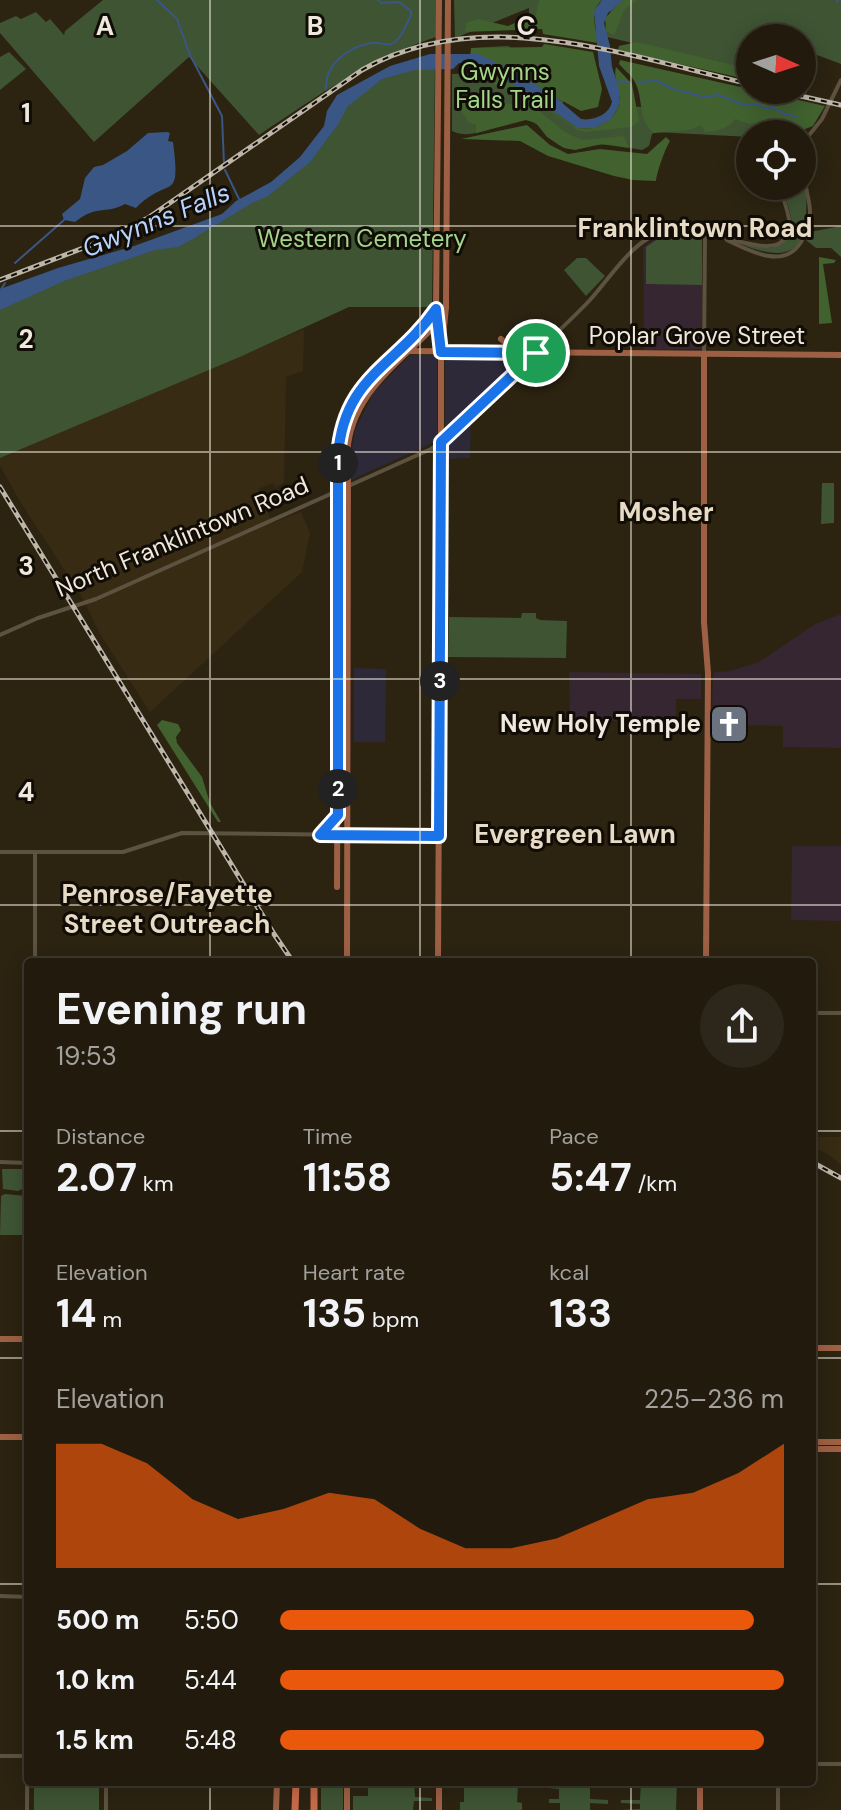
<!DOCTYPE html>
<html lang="en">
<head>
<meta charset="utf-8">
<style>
	body { margin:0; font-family:"DM Sans",sans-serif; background:#2d271b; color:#f1f3f6; height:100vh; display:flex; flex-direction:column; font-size:30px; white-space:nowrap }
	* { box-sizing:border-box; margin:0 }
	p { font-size:26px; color:#a2a19d }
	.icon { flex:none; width:44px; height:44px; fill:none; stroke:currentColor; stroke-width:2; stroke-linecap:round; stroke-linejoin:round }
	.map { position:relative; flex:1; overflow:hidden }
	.drawer { position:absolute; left:24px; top:958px; width:792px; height:828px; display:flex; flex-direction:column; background:#211a0d; border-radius:8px; box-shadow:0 4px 20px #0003,0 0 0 2px #3e382e }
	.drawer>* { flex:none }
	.needle { width:52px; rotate:93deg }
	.buttons { position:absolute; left:736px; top:24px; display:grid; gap:16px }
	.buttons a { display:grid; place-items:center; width:80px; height:80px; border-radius:50%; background:#211a0d; box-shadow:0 4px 20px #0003,0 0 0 2px #3e382e; font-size:40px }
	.pin { position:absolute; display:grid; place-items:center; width:68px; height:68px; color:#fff; margin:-34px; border:4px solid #fff; border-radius:50%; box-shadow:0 2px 8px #0007 }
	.km { position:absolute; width:40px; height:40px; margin:-20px; border-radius:50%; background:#222; color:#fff; font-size:22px; line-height:40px; text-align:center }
	.round { display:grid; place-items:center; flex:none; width:84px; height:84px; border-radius:42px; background:#2d271b }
	.summary { display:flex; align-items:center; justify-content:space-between; height:136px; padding:0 32px }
	h1 { font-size:44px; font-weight:700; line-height:60px }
	.metrics { display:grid; grid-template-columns:repeat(3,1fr); gap:12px; height:136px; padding:8px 32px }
	.metrics div { display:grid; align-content:center }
	.metrics b { font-size:40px; font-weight:700 }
	.metrics small { font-size:22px; font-weight:400 }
	.metrics p { font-size:22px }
	.chart { height:224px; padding:16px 32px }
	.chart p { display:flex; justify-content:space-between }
	.chart svg { width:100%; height:144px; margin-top:8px; fill:#ea580c; opacity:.7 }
	ul { padding:0 32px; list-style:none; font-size:26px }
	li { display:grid; grid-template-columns:128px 96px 1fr; align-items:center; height:60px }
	li i { height:20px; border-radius:10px; background:#ea580c }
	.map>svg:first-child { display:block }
	.commercial { fill:#2d2939 }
	.built { fill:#382b13 }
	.education { fill:#362631 }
	.green { fill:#3e5433 }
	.forest { fill:#41612f }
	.water { fill:#3a5685 }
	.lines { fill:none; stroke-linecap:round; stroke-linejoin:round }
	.stream { stroke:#3a5685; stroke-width:2 }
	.minor { stroke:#5c523f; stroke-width:4 }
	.major { stroke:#9d6044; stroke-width:6 }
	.highway { stroke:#c86a48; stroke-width:7 }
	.rail-casing { stroke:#bdb6a8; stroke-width:5 }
	.rail { stroke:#110d06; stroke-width:2; stroke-dasharray:6; stroke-linecap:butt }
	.route-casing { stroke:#fff; stroke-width:16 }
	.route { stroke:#1a73e8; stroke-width:10 }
	.grid { fill:none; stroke:#efe9dd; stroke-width:2; stroke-opacity:0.55 }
	.labels { text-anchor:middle; stroke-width:6; stroke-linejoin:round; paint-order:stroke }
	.park-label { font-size:24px; fill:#a4d68a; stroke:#110d06 }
	.street-label { font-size:24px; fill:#efe9dd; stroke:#110d06 }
	.poi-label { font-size:24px; font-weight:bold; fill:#efe9dd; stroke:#110d06; text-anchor:end }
	.water-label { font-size:26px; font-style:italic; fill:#b6d2fe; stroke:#110d06 }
	.neighbourhood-label { font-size:26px; font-weight:bold; fill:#e8dbc5; stroke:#110d06 }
	.grid-label { font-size:26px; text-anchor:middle; font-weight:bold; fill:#efe9dd; stroke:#110d06; stroke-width:6; stroke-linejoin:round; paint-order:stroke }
</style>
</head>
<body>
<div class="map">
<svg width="841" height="1810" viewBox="0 0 841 1810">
	<rect width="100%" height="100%" fill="#2c2311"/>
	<!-- commercial -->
	<g class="commercial">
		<path d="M410,355H437V441L351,480V453L355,430L374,392Z"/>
		<path d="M445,355H528L471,410L470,458L445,459Z"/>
		<path d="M354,668L386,669L385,742H354Z"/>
	</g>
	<!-- built -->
	<g class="built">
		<path d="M304,329L303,371L286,377L284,483L275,488L273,483L258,489L272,523L301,512L310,533L302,572L150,712L100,634L82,597L21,503L0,466V458Z"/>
		<path d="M812,1137H841V1165L828,1154L812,1147Z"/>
	</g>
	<!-- education -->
	<g class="education">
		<path d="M681,231L702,236V349L644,350L643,247L659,236Z"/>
		<path d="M841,614V748L783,747V726L739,725V707L712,705L713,675L716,672L730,671L759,662L815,624Z"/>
		<path d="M569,672L701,674V699H676V722L570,720Z"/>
		<path d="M792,846H841V921L791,920Z"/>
	</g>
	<!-- green -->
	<g class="green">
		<path d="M103,0H436V37C370,58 316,97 259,135L189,57L94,142L0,33V23L16,16L21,19L36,12L46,22L50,19L64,35L65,31Z"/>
		<path d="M454,0H562L529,29V8L455,38Z"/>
		<path d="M614,0H841V64L817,55L805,84L802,83V38H750V71L603,36Z"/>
		<path d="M508,46L563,79V109L579,122L592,124L614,106L802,112L800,134H750V137L656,132L652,134L649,146L642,150C628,148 613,143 599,145C586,146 576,152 563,147C548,141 540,119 523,120C500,121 475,142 452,131V74L468,73L471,48Z"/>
		<path d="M9,52L26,69L0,90V57Z"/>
		<path d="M435,65L432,305L428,307H349L242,356L0,458V297L193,231L279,181L307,156L339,106L382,75Z"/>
		<path d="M802,150L806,151L807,155C802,210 825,279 738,243L772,248L788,239C798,219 784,206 785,186H802Z"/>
		<path d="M841,226V257L831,248H816L806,240L810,232Z"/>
		<path d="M681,233L702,234V285L646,284V247L662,236Z"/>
		<path d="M577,258H586L605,276L586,296L564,270Z"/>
		<path d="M822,483H834V523L821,524Z"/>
		<path d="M522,613H536V618L540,620L567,621L566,658L448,657L449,617L521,618Z"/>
		<path d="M2,1169H25L26,1187L18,1191L3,1189Z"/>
		<path d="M5,1194L26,1196V1233L23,1235H0L1,1196Z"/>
		<rect x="34" y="1782" width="65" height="28"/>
		<rect x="321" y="1782" width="22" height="28"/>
		<path d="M368,1782L370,1787L412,1788L414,1782L415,1797L432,1798V1801H414L413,1810H353V1796H368Z"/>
		<path d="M548,1782H568L569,1787H587L590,1782V1799L608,1800V1804L590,1803V1810H560V1803H549V1799H559V1789L548,1788Z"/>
		<path d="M641,1782L643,1786L667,1787L670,1782V1787H675L677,1782L676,1810H621L640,1809V1804L621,1803V1800H640Z"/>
		<path d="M446,1785L536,1786H518L517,1802L522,1803V1810H460V1802H464V1786Z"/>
	</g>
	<!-- forest -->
	<g class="forest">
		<path d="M539,0H602C589,12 596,28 598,43L543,34L542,29L465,32L466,23L478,19L508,26L524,19H535Z"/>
		<path d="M623,0H637L624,10L614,35L606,31L605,18Z"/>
		<path d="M637,42L750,69V80L618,50L619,46Z"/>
		<path d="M544,44L593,52L602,89L598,107L581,111L535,86L508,68L471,54V48L542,47Z"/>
		<path d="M620,60L825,106L813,126L800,131V134H767L768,121L749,124L735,119C729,128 716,132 705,132L701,125L690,130L654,133C636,120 645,96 633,79C629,73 623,69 619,64Z"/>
		<path d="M616,67L632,84L639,121L632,127L586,132L577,130L542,105L473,75L476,71L492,78L497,76C510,83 523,89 535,97C550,106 565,125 582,129C594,131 613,121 618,109C624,94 612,80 616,67Z"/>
		<path d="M462,90L488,101L528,106L538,110L565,132L582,140L624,136L629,148L601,144L575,150L564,148L547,137L536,123L526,120L476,133V125L469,123L459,107Z"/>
		<path d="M527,125L550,145L568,154L600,149L647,154L666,137L670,141C665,149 657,172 656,181L633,180L614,176L548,156L520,141L461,139Z"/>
		<path d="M819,257L836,260L834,263L823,264L832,323L819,324Z"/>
		<path d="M162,720L178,724L181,730L176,737L177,743L202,777L210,803L221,822H218L157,725Z"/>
	</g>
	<!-- water -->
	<g class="water">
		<path d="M602,0H623L608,13L604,23L610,46L612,67L619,88L620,103L611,119L595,128H578L523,90L482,67L459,63L453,69L415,70L382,79L347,107L339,123L310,162L268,196L252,203L191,240L178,247L155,250L64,281L0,310V289L58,268L134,246L222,214L236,201L271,182L300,157L324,126L327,111L337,95L390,66L430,54H478L508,68L554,96L581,119C593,121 609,115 612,102L599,66L594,11Z"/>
		<path d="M167,132L170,133L168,141L173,142C181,205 170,174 136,208L125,204C104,215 98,204 75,222L64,220L62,214L80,199L85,178L94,167L103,165L127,151L148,133Z"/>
	</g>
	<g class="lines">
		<!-- stream -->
		<g class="stream">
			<path d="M157,0L177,19L190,55L222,116L224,164"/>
			<path d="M837,1L838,0"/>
			<path d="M618,81L629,82"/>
			<path d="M638,82L657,81L673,89L704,97L718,95L745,105L759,104L765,109L772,107L785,114L797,117"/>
			<path d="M326,89C325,64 348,47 371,43C380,41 387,48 395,42C403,36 406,24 411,15V11L399,2L381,3L378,0"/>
			<path d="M225,170L240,201"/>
			<path d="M15,263L64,220"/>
			<path d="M0,291L5,283"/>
		</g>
		<!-- minor -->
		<g class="minor">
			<path d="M802,144L822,119L841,80"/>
			<path d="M727,240C750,251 784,270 801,242C806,232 810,223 810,212C810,203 807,195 806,186C806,171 815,156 802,144"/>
			<path d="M537,352C554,335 573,318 590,300C612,276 632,240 666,230C696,222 761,256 780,243C801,228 781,205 782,186"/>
			<path d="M704,354L705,232"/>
			<path d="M0,635L38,618L96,599L431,449L441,442"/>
			<path d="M0,852H123L182,833L439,836"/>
			<path d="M35,962V852"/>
			<path d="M812,1013H841"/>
			<path d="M0,1162L28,1163"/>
			<path d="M0,1596L28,1597"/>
			<path d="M0,1756H28"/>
			<path d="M812,1764H841"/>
			<path d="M27,1810L28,1674"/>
			<path d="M106,1810V1782"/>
			<path d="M778,1810V1782"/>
		</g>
		<!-- major -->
		<g class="major">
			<path d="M501,339L517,352"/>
			<path d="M442,348L446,307L448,0"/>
			<path d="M408,351L841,355"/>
			<path d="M704,354V622L708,673L706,962"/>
			<path d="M441,442L536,353"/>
			<path d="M320,835L338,815"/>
			<path d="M337,887L339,443L344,419L360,390L436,309"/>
			<path d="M347,962L348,444C356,389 404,358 440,321L446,307"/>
			<path d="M438,962L441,419V352L436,309L439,0"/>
			<path d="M0,1339H28"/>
			<path d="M812,1348H841"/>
			<path d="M0,1437H28"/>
			<path d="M812,1442H841"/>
			<path d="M812,1449H841"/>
			<path d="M276,1810L277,1782"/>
			<path d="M347,1810V1782"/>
			<path d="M439,1810V1782"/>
			<path d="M700,1810V1782"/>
		</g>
		<!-- highway -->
		<g class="highway">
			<path d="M295,1810L296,1782"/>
			<path d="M314,1810V1782"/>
		</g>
		<defs>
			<g id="rail">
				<path d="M774,90L841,105"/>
				<path d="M0,280L104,240L148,218L362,70C482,2 626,56 750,84"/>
				<path d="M0,487L274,934L293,962"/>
				<path d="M812,1162L841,1178"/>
			</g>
		</defs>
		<!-- rail casing -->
		<use href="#rail" class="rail-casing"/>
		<!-- rail -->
		<use href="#rail" class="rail"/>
	</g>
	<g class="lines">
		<defs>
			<path id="route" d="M436,309L441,352L536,353L441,442L439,836L320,835L338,815V457C343,376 397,366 436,309Z"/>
		</defs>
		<!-- route casing -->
		<use href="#route" class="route-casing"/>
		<!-- route -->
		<use href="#route" class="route"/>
	</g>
	<!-- grid -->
	<path class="grid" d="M210,0V962M420,0V962M631,0V962M0,226H841M0,452H841M0,679H841M0,905H841M0,1131H28M812,1131H841M0,1358H28M812,1358H841M0,1584H28M812,1584H841M210,1782V1810M420,1782V1810M631,1782V1810"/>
	<!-- icons -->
	<defs>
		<symbol id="church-square" viewBox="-11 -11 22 22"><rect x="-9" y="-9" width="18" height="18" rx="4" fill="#6b7280" stroke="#110d06"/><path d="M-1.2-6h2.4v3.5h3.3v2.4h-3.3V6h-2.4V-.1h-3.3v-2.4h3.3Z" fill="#fff"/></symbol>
	</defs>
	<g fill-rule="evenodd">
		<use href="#church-square" x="707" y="702" width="44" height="44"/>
	</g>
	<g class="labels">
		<!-- park labels -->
		<g class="park-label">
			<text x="505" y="80">Gwynns<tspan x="505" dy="28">Falls Trail</tspan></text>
			<text x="362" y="247">Western Cemetery</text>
		</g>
		<!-- street labels -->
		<g class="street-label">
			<text x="697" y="344">Poplar Grove Street</text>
			<text transform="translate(182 537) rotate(-23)" y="8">North Franklintown Road</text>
		</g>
		<!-- poi labels -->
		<g class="poi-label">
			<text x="701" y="732">New Holy Temple</text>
		</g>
		<!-- water labels -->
		<g class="water-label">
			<text transform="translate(156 220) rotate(-22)" y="9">Gwynns Falls</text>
		</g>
		<!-- neighbourhood labels -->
		<g class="neighbourhood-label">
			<text x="695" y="237">Franklintown Road</text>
			<text x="666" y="521">Mosher</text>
			<text x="575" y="843">Evergreen Lawn</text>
			<text x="167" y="903">Penrose/Fayette<tspan x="167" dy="30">Street Outreach</tspan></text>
		</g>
	</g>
	<g class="grid-label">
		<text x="105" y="35">A</text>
		<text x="315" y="35">B</text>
		<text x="526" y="35">C</text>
		<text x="26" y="122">1</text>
		<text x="26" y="348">2</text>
		<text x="26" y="575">3</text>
		<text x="26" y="801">4</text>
	</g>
</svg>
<div class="buttons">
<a><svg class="needle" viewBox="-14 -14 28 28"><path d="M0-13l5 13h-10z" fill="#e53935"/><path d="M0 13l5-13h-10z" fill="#a2a19d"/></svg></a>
<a><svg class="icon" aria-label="locate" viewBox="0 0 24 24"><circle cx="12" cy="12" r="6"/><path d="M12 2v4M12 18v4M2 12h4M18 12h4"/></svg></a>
</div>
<div class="pin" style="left:536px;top:353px;background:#1e9e55"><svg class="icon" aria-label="arrive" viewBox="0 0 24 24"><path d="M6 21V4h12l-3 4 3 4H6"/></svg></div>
<b class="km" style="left:338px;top:463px">1</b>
<b class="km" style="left:338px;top:789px">2</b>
<b class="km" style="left:440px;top:681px">3</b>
<section class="drawer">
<div class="summary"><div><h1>Evening run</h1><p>19:53</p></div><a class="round"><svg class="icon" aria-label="share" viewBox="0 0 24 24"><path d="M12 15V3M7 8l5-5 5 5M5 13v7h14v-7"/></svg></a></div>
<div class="metrics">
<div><p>Distance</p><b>2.07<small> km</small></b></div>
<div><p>Time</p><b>11:58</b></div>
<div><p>Pace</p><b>5:47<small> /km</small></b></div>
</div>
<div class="metrics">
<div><p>Elevation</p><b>14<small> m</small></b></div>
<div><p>Heart rate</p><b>135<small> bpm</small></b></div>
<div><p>kcal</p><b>133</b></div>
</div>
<div class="chart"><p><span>Elevation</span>225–236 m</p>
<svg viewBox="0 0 160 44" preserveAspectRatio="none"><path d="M0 44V6L10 6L20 12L30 23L40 29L50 26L60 21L70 23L80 32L90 38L100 38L110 35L120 29L130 23L140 21L150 15L160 6V44z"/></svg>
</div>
<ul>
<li><b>500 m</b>5:50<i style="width:94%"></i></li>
<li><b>1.0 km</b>5:44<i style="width:100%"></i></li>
<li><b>1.5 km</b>5:48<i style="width:96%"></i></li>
</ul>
</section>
</div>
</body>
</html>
